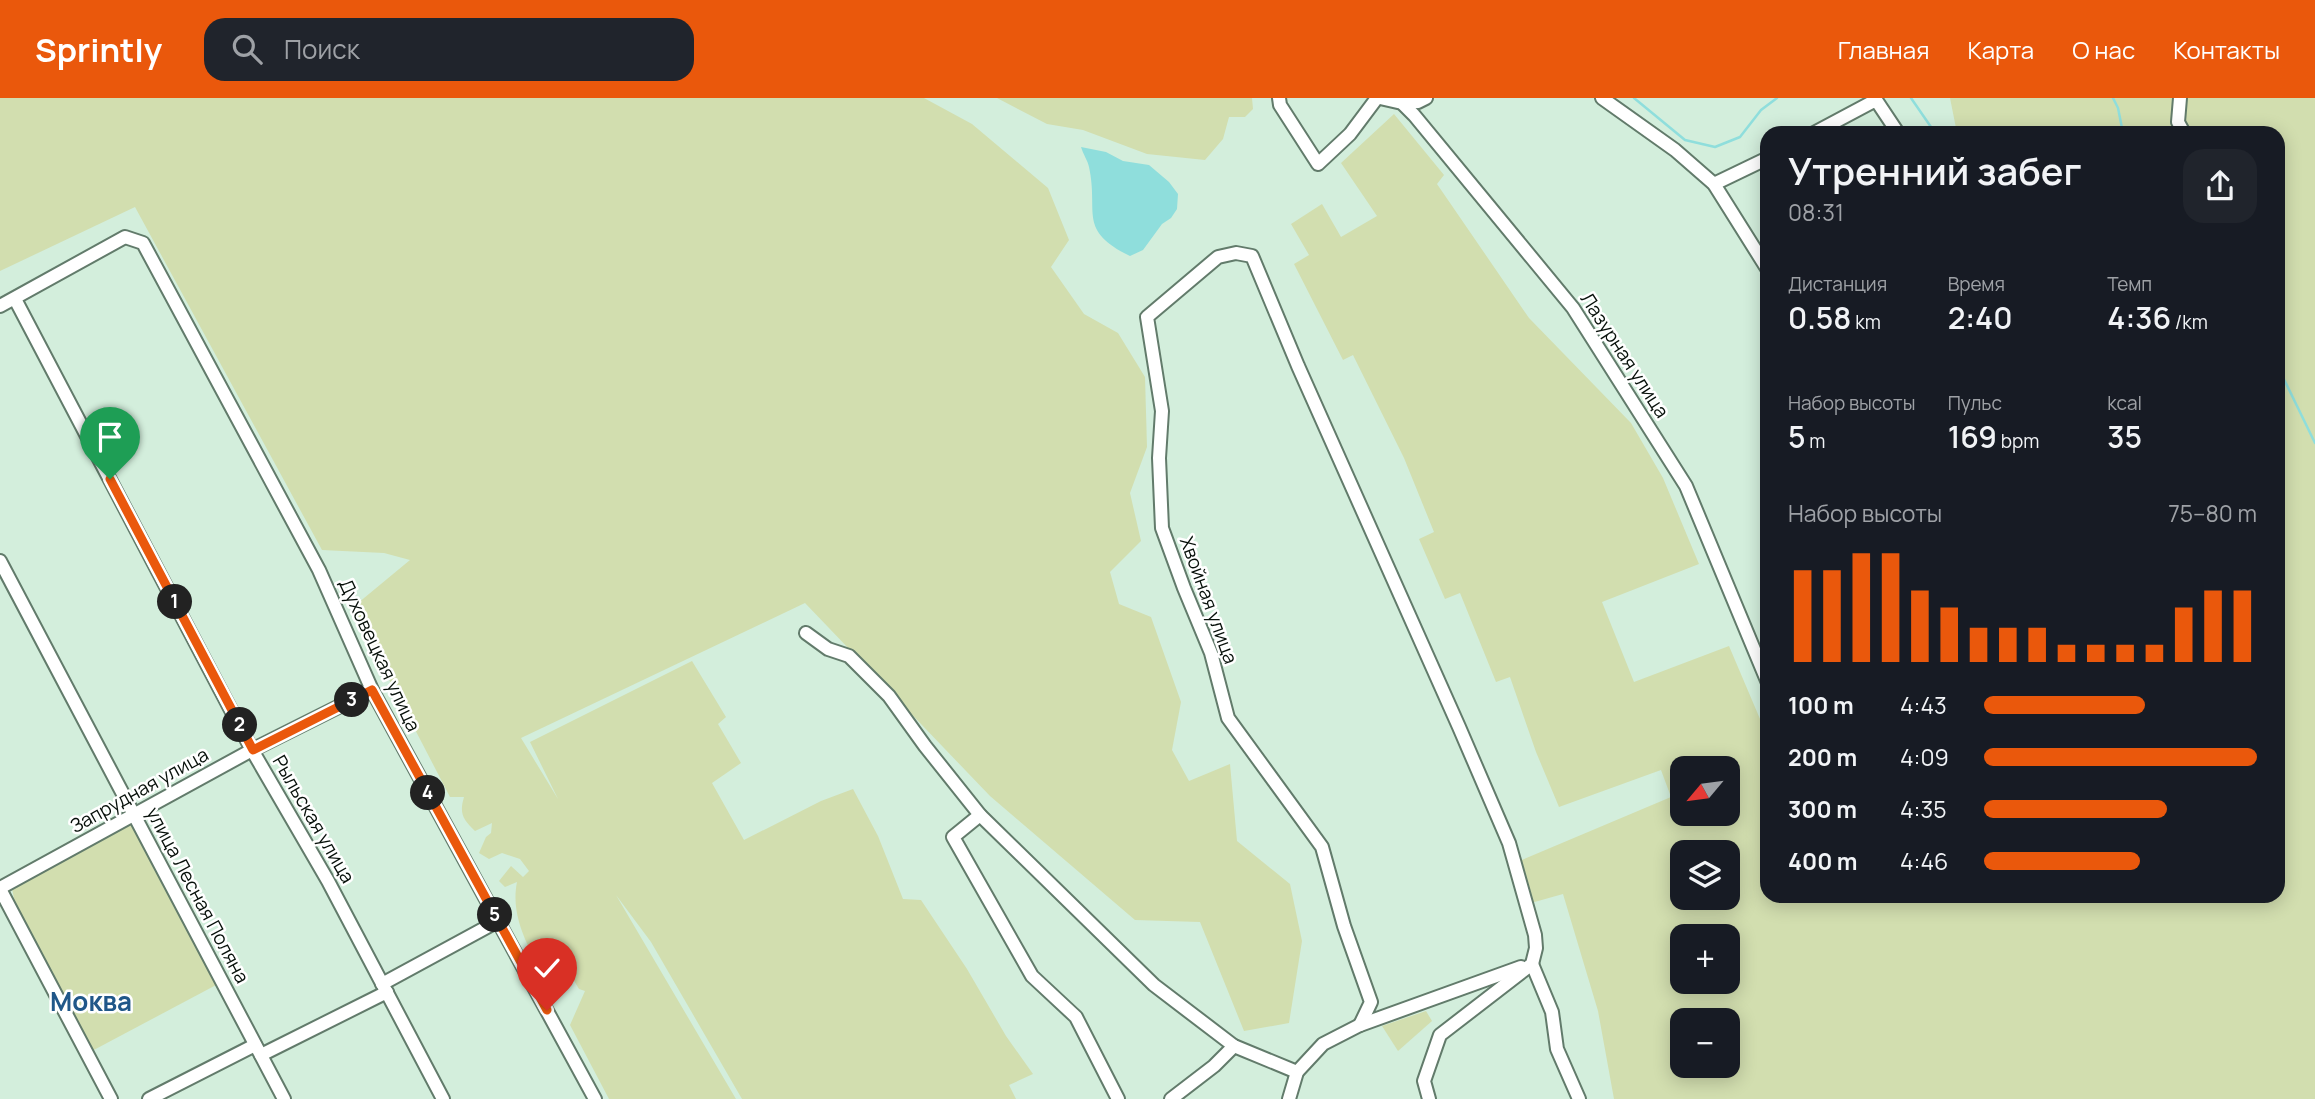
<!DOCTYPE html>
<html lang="ru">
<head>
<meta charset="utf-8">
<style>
	body { margin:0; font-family:Manrope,sans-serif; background:#20242c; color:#f1f3f6; height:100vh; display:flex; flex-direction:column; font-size:26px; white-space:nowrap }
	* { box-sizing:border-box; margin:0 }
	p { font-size:23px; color:#9ea1a6 }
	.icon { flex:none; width:38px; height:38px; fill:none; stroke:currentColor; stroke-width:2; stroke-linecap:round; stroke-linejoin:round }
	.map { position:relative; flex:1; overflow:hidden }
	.drawer { position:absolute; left:1760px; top:28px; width:525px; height:777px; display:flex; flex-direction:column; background:#171b24; border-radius:21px; box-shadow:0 4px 18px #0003 }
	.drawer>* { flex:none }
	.needle { width:46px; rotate:241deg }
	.tools { position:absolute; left:1670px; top:658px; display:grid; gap:14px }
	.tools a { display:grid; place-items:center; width:70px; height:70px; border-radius:14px; background:#171b24; box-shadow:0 4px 18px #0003; font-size:35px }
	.pin { position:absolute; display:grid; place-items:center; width:60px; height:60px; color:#fff; margin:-72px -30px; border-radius:50% 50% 50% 0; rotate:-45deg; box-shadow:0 0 7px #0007 }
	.pin .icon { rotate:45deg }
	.km { position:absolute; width:35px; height:35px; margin:-18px; border-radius:50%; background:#222; color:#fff; font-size:19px; line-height:35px; text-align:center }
	.round { display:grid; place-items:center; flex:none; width:74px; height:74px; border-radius:21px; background:#20242c }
	.overview { display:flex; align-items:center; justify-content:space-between; height:119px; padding:0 28px }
	h1 { font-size:38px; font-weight:600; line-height:52px }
	.stats { display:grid; grid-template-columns:repeat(3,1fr); gap:10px; height:119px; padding:7px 28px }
	.stats div { display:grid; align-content:center }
	.stats b { font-size:30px; font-weight:600 }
	.stats small { font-size:19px; font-weight:400 }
	.stats p { font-size:19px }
	.chart { height:196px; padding:14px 28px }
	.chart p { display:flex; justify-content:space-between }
	.chart svg { width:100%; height:126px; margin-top:7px; stroke:#ea580c; stroke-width:6 }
	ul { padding:0 28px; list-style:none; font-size:23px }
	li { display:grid; grid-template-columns:112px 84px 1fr; align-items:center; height:52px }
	li i { height:18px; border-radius:9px; background:#ea580c }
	header { display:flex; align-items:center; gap:42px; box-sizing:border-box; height:98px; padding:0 35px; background:#ea580c; color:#fff }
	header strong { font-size:33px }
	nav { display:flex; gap:38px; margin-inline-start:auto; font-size:24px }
	.search { width:490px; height:63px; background:#20242c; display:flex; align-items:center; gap:18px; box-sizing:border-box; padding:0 24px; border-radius:21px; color:#9ea1a6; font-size:26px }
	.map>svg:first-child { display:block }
	.green { fill:#d2deaf; fill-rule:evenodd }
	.water { fill:#8fdedc }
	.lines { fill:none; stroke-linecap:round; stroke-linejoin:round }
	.stream { stroke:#8fdedc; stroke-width:2.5 }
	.minor-casing { stroke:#627b6b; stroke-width:16 }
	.minor { stroke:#fff; stroke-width:12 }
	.route-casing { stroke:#fff; stroke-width:14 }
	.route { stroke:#ea580c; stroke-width:9 }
	.labels { text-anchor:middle; stroke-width:5; stroke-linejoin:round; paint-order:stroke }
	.street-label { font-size:19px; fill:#060f09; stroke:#fff }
	.district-label { font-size:26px; font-weight:bold; fill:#205789; stroke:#fff }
</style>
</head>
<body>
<header>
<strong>Sprintly</strong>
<div class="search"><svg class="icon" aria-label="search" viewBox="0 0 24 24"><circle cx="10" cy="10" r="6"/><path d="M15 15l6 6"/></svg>Поиск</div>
<nav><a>Главная</a><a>Карта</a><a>О нас</a><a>Контакты</a></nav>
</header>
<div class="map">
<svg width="2315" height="1001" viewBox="0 0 2315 1001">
	<rect width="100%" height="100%" fill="#d3eedc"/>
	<!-- green -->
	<g class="green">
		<path d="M0,0H924L972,26L1048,90L1069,142L1051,169L1084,216L1118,235L1145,279L1147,349L1130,395L1141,443L1110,474L1119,506L1151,519L1181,604L1172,652L1189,683L1230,666L1237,743L1290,786L1302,843L1289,925L1244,933L1200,824L1135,822L990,698L805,505L521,640L558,701L530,644L692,563L726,619L718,626L741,665L712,685L744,742L821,703L853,691L878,738L903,801L921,802L967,871L1006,938L1033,976L1009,987L1016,1001H742L651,844L616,797L736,1001H609L570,927L585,893L579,891L573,881L563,892H551C534,858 509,823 517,784L505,789L499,783L511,768L523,779L529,773L520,761L502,755L489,761L479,755L486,739L491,735L492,725L475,733C463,721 459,716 464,699H450L352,510L410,462L384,455L322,452L135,109L0,173Z"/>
		<path d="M997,0H1252L1253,11L1245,19H1229L1223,41L1205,62L1147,56L1083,32L1047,26Z"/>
		<path d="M1950,0H2315V1001H1614L1598,913L1563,796L1531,805L1517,764L1671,699L1661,672L1559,709L1536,654L1510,579L1496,584L1460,495L1445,501L1419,441L1434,434L1404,360L1353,257L1343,262L1294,166L1309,157L1291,126L1322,106L1341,139L1377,118L1341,65L1394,16L1444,77L1437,86L1529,220L1631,325L1663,380L1699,466L1602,504L1634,584L1729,548L1763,628L1767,627L1768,798H2278V35H1957ZM1682,670H1727V716H1682ZM1682,754H1727V800H1682ZM1682,838H1727V884H1682ZM1682,922H1727V968H1682Z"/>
		<path d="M130,725L144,742L218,886L90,954L17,817L12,790Z"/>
		<path d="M1426,913L1432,923L1398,953L1382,928Z"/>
	</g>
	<!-- water -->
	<path class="water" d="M1081,49L1106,54L1123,63L1149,67L1169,84L1178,96L1177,111L1171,120L1162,126L1143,152L1130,158C1077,132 1099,115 1089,69C1088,63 1083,56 1081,49Z"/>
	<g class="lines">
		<!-- stream -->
		<g class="stream">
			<path d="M1634,0L1685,42L1715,49L1740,39L1761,12L1777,0"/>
			<path d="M1911,0L1931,29V35"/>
			<path d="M2113,0L2118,10L2123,35"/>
			<path d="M2278,269L2315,345"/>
		</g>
		<defs>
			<g id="minor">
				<path d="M1279,0L1280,7L1318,66L1350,36L1377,0"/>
				<path d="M1380,0L1402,5L1414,17L1573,210L1686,388L1768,585"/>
				<path d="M1602,0L1675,52L1714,86L1768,172"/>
				<path d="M2180,0L2178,24L2184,35"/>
				<path d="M1402,5L1418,4L1426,0"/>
				<path d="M1814,35L1876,2L1898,35"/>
				<path d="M1714,86L1768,60"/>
				<path d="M15,201L252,652L328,783L443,1001"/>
				<path d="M0,208L125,139L143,145L319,472L372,592L595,1001"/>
				<path d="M0,463L284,1001"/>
				<path d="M806,535L828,551L849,558L889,598L925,648L980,717L1154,887L1234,948L1297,974"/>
				<path d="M980,717L953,739L1032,878L1076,919L1118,1001"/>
				<path d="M0,790L252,652L372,592"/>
				<path d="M0,791L111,1001"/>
				<path d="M1532,866L1552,914L1557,951L1579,1001"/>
				<path d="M382,886L498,823"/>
				<path d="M1360,927L1371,904L1344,828L1322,749L1228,620L1211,555L1184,490L1162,430L1159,360L1162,313L1147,219L1218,159L1236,155L1252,158L1298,268L1459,629L1509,745L1535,837L1536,850L1532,866L1440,937L1424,983L1429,1001"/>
				<path d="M261,957L387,894"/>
				<path d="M149,1001L255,947"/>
				<path d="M1171,1001L1214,968L1234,948"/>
				<path d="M1289,1001L1297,974L1323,946L1360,927L1521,869"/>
			</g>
		</defs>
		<!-- minor casing -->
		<use href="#minor" class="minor-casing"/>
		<!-- minor -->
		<use href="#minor" class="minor"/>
	</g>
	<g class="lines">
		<defs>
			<path id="route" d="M110,381L253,652L372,592L547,912"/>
		</defs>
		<!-- route casing -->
		<use href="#route" class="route-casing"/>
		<!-- route -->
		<use href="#route" class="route"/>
	</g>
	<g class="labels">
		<!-- street labels -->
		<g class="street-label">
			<text transform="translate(1625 257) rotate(57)" y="7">Лазурная улица</text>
			<text transform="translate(1209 502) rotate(70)" y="7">Хвойная улица</text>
			<text transform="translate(380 557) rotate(65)" y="7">Духовецкая улица</text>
			<text transform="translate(139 692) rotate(-29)" y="7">Запрудная улица</text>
			<text transform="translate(314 721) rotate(60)" y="7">Рыльская улица</text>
			<text transform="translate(198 797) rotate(62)" y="7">улица Лесная Поляна</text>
		</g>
		<!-- district labels -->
		<g class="district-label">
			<text x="91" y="913">Моква</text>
		</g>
	</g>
</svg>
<div class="tools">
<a><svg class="needle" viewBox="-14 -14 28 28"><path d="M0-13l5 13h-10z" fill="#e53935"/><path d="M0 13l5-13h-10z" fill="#9ea1a6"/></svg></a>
<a><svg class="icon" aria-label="layers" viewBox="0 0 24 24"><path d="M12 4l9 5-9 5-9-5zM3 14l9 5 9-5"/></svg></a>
<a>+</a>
<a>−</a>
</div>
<div class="pin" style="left:110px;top:381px;background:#1e9e55"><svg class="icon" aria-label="arrive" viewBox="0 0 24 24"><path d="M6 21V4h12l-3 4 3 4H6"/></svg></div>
<div class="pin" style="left:547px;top:912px;background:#d93025"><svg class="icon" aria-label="check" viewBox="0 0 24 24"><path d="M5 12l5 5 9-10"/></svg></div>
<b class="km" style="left:175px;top:504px">1</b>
<b class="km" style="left:240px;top:627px">2</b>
<b class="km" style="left:352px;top:602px">3</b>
<b class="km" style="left:428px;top:695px">4</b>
<b class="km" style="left:495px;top:817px">5</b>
<section class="drawer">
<div class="overview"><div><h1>Утренний забег</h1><p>08:31</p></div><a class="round"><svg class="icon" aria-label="share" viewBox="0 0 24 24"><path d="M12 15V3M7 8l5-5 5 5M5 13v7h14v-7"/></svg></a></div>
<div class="stats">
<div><p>Дистанция</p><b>0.58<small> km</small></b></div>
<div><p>Время</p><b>2:40</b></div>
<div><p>Темп</p><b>4:36<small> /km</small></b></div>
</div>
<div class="stats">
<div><p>Набор высоты</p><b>5<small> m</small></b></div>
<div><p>Пульс</p><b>169<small> bpm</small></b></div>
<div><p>kcal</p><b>35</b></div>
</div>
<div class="chart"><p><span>Набор высоты</span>75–80 m</p>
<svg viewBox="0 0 160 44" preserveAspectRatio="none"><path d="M5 44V12M15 44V12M25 44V6M35 44V6M45 44V19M55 44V25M65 44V32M75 44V32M85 44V32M95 44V38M105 44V38M115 44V38M125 44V38M135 44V25M145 44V19M155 44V19"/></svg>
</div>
<ul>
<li><b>100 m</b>4:43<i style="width:59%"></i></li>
<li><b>200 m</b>4:09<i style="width:100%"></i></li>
<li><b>300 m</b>4:35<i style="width:67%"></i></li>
<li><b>400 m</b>4:46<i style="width:57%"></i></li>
</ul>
</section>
</div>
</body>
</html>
